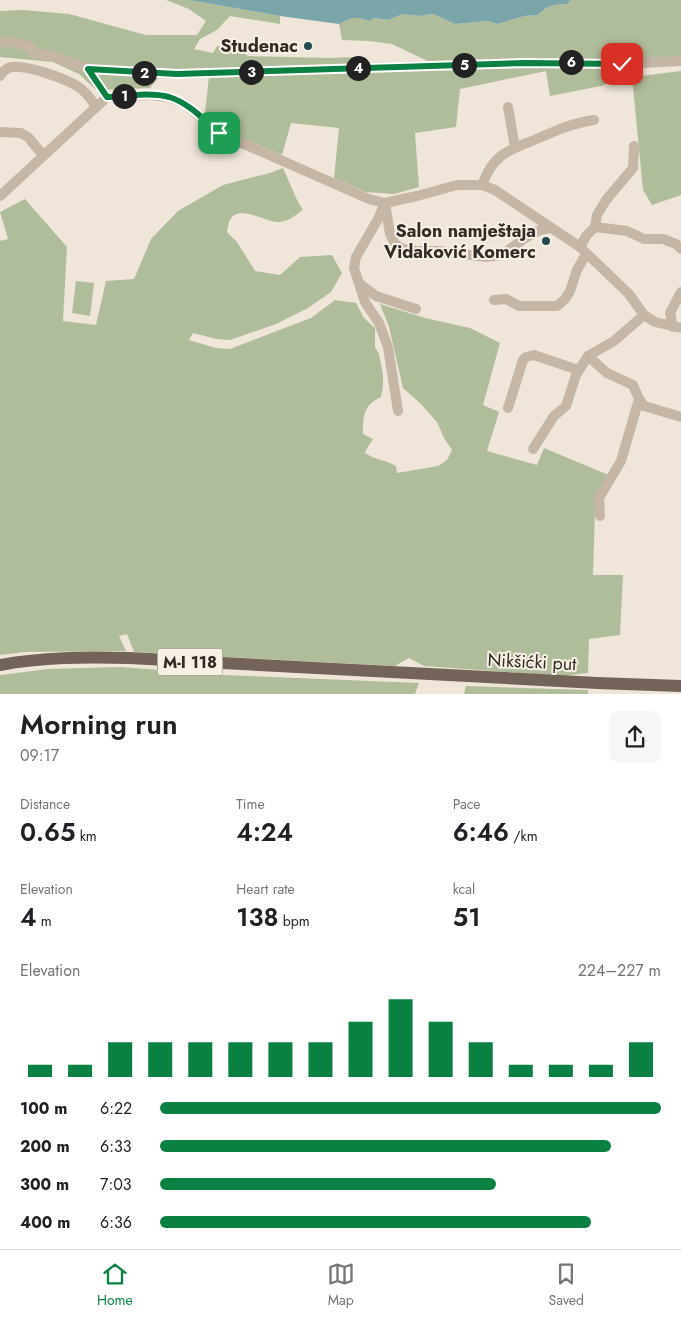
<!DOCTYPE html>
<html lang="en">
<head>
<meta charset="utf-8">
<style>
	body { margin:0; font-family:Jost,sans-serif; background:#f6f6f6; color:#202124; height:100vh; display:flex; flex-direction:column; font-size:19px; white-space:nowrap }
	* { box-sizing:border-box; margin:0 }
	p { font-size:16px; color:#757577 }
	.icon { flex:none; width:28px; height:28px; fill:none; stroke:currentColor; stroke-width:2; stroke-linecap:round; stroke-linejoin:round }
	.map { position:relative; height:694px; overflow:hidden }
	.panel { display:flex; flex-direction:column; background:#fff; flex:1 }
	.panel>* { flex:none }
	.pin { position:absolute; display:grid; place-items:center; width:42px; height:42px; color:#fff; margin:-21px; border-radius:10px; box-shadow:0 2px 8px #0006 }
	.km { position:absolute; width:25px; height:25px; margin:-12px; border-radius:50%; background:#222; color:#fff; font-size:14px; line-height:25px; text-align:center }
	.round { display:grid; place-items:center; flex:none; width:52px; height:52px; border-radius:10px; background:#f6f6f6 }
	.summary { display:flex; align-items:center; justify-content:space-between; height:85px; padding:0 20px }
	h1 { font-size:28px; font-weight:600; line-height:38px }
	.stats { display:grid; grid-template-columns:repeat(3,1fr); gap:8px; height:85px; padding:5px 20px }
	.stats div { display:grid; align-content:center }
	.stats b { font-size:25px; font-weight:600 }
	.stats small { font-size:14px; font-weight:400 }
	.stats p { font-size:14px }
	.chart { height:140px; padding:10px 20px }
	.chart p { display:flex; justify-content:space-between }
	.chart svg { width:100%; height:90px; margin-top:5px; stroke:#0b8043; stroke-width:6 }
	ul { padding:0 20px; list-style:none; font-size:16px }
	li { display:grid; grid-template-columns:80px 60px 1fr; align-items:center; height:38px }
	li i { height:12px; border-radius:6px; background:#0b8043 }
	.tabs { display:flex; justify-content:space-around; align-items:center; height:70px; border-top:1px solid #e0e0e0; background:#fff; font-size:14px; color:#757577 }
	.tabs a { display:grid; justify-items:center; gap:2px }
	.tabs .active { color:#0b8043 }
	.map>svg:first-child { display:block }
	.green { fill:#b0bd9a }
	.water { fill:#7aa6aa }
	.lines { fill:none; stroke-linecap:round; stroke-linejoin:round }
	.minor { stroke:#c6b6a6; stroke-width:10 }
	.major { stroke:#746358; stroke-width:12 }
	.route-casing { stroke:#fff; stroke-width:10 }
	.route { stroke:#0b8043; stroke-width:6 }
	.poi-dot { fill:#1f4b51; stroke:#f7f0e5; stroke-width:2 }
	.labels { text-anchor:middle; stroke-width:4; stroke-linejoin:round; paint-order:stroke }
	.shield { fill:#f7f0e5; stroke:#6e665f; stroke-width:1 }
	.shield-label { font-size:16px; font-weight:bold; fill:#332b26 }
	.poi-label { font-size:18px; font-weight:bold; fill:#332b26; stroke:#f7f0e5; text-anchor:end }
	.street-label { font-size:18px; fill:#332b26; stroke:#f7f0e5 }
</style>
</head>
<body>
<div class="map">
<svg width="681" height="694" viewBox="0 0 681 694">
	<rect width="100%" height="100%" fill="#efe6d9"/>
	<!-- green -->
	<g class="green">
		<path d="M166,0H189L280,16V24L230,16L217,30L200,39L194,49L213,53L217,46L229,47L249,56L329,58L354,57L363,71L632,66L633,77L681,71V195L652,205L643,190L632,77H625L601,86L550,96L546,71L460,89L456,127L415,133L419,187L394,194L366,192L334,178L339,128L291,123L282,155L221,129L205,113L209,76H160L150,88L96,90L79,74L53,62L0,57V11L23,10L69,14L146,35H197L206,21L189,9Z"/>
		<path d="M571,0H681V61L438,66L392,44L369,41L342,40L339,24L352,18H359L369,21L375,18L388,20L403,14L419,16L433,14L455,24L488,21L497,24L525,16L538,15L546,8L554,5L567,4Z"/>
		<path d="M283,168L297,200L303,210C295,215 289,222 278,222C266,222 238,204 230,220C228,223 228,228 227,232L237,242L255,271L280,275L300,257L332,255L342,273L331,292L308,308L276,324L230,340L216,339L193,333L189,340L216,348L230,349L311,318L335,300L356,303L364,318L375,328V347L379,354L383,375V387L381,397C363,405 363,417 363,434L373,439L366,450L365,453C375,460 386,460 396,466L397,473L438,466L447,460L452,450L444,438L437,422L421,404L403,388L389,327L380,304L425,318L470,328L500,343L483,405L499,412L487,451L537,465L544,448L611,476L595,510L593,575H623L620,635L589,639L588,673L563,676L424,666L409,658L395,666L134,652L127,634L119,636L126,651L25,652L0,655V241L8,239L0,212L25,199L67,247L63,321L96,325L106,281L134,279L151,239L178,211L223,185L270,173Z"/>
		<path d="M76,281L94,283L90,316L72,313Z"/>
		<path d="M121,667L224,675L419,683L415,694H0V675L48,669Z"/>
		<path d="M466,686L588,690V694H464Z"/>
	</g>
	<!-- water -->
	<path class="water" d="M189,0H571L567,4L554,5L546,8L538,15L525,16L497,24L488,21L455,24L433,14L419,16L403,14L388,20L375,18L369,21L359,18H352L339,24L280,16Z"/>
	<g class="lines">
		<!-- minor -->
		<g class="minor">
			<path d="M0,42H13L30,46V49L33,53L56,57L88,69L107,97"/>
			<path d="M88,69L177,74L524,63L622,64L681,61"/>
			<path d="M0,76C3,71 6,68 12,67C27,65 68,79 80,88C87,93 91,100 96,106"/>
			<path d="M508,107L515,147"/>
			<path d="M0,132L21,133L28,137L43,155"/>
			<path d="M482,185C486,174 491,164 501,156C510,149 521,145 532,141C553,132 571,123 594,120"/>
			<path d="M0,196L107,97L149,95L168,97L185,104L219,133L369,199L385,203L417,196L457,185H482L495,190L580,247L629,294L644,315L655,322L681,328"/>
			<path d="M595,227L597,215L606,200L633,168L634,146"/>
			<path d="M580,247L586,236L595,227L627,231L644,239H663L676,244L681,249"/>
			<path d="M360,284L376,296L416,309"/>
			<path d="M494,300L506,299L519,306H557L565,299L570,291L577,270L586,254"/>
			<path d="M673,327L670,313L681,292"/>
			<path d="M588,356L607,373L633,385L639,399L644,406L681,417"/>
			<path d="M508,408L523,360L526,357L534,355L578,370"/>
			<path d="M398,411L388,347L379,323L365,302L354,268L356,257L378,219L385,203L390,234L395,244L403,249L417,251H439L486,257L502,255L525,238L538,231L550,228"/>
			<path d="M533,449L554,416L566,406L576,375L588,356L614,341L644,315"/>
			<path d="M600,516L599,498L621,461L639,399"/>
		</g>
		<!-- major -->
		<path class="major" d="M0,665C43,657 85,657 129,658L597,683L681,686"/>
	</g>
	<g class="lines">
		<defs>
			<path id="route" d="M219,133C204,120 189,103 169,97C150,92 126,96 107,97L88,69L177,74L524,63L622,64"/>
		</defs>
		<!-- route casing -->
		<use href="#route" class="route-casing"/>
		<!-- route -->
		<use href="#route" class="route"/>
	</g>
	<!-- markers -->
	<g class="poi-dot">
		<circle cx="308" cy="46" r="5"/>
		<circle cx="546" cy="241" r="5"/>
	</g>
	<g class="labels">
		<!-- shield labels -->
		<rect class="shield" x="157.5" y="648.5" width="65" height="27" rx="4"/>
		<g class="shield-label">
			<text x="190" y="668">M-I 118</text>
		</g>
		<!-- poi labels -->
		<g class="poi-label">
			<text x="298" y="52">Studenac</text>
			<text x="536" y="237">Salon namještaja<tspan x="536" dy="21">Vidaković Komerc</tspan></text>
		</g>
		<!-- street labels -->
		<g class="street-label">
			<text transform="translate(532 662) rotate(3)" y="6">Nikšićki put</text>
		</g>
	</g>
</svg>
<div class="pin" style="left:219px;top:133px;background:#1e9e55"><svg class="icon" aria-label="arrive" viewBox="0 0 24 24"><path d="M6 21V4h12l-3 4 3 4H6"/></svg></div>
<div class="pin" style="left:622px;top:64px;background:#d93025"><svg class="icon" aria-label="check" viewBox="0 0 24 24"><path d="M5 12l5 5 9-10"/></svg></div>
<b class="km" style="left:124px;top:96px">1</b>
<b class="km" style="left:144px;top:73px">2</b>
<b class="km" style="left:251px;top:72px">3</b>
<b class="km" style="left:358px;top:68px">4</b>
<b class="km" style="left:464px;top:65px">5</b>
<b class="km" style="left:571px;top:62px">6</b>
</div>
<section class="panel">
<div class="summary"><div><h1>Morning run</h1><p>09:17</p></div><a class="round"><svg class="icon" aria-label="share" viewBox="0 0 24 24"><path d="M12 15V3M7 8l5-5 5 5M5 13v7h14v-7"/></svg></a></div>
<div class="stats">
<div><p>Distance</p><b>0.65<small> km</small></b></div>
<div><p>Time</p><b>4:24</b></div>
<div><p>Pace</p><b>6:46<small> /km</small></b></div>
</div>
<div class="stats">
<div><p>Elevation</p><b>4<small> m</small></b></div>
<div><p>Heart rate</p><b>138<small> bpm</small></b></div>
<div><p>kcal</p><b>51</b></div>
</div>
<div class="chart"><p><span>Elevation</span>224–227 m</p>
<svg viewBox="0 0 160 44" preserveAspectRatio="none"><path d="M5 44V38M15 44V38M25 44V27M35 44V27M45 44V27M55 44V27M65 44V27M75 44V27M85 44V17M95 44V6M105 44V17M115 44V27M125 44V38M135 44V38M145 44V38M155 44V27"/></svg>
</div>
<ul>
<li><b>100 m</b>6:22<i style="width:100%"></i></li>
<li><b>200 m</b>6:33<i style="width:90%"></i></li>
<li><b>300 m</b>7:03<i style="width:67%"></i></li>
<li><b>400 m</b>6:36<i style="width:86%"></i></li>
</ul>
</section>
<nav class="tabs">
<a class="active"><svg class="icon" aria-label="home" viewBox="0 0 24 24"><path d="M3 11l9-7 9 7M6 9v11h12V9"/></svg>Home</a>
<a><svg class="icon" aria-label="map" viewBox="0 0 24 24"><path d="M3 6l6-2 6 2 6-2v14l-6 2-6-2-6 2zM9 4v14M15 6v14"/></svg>Map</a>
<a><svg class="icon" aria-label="saved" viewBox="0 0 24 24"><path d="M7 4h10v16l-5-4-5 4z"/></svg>Saved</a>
</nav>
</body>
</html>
